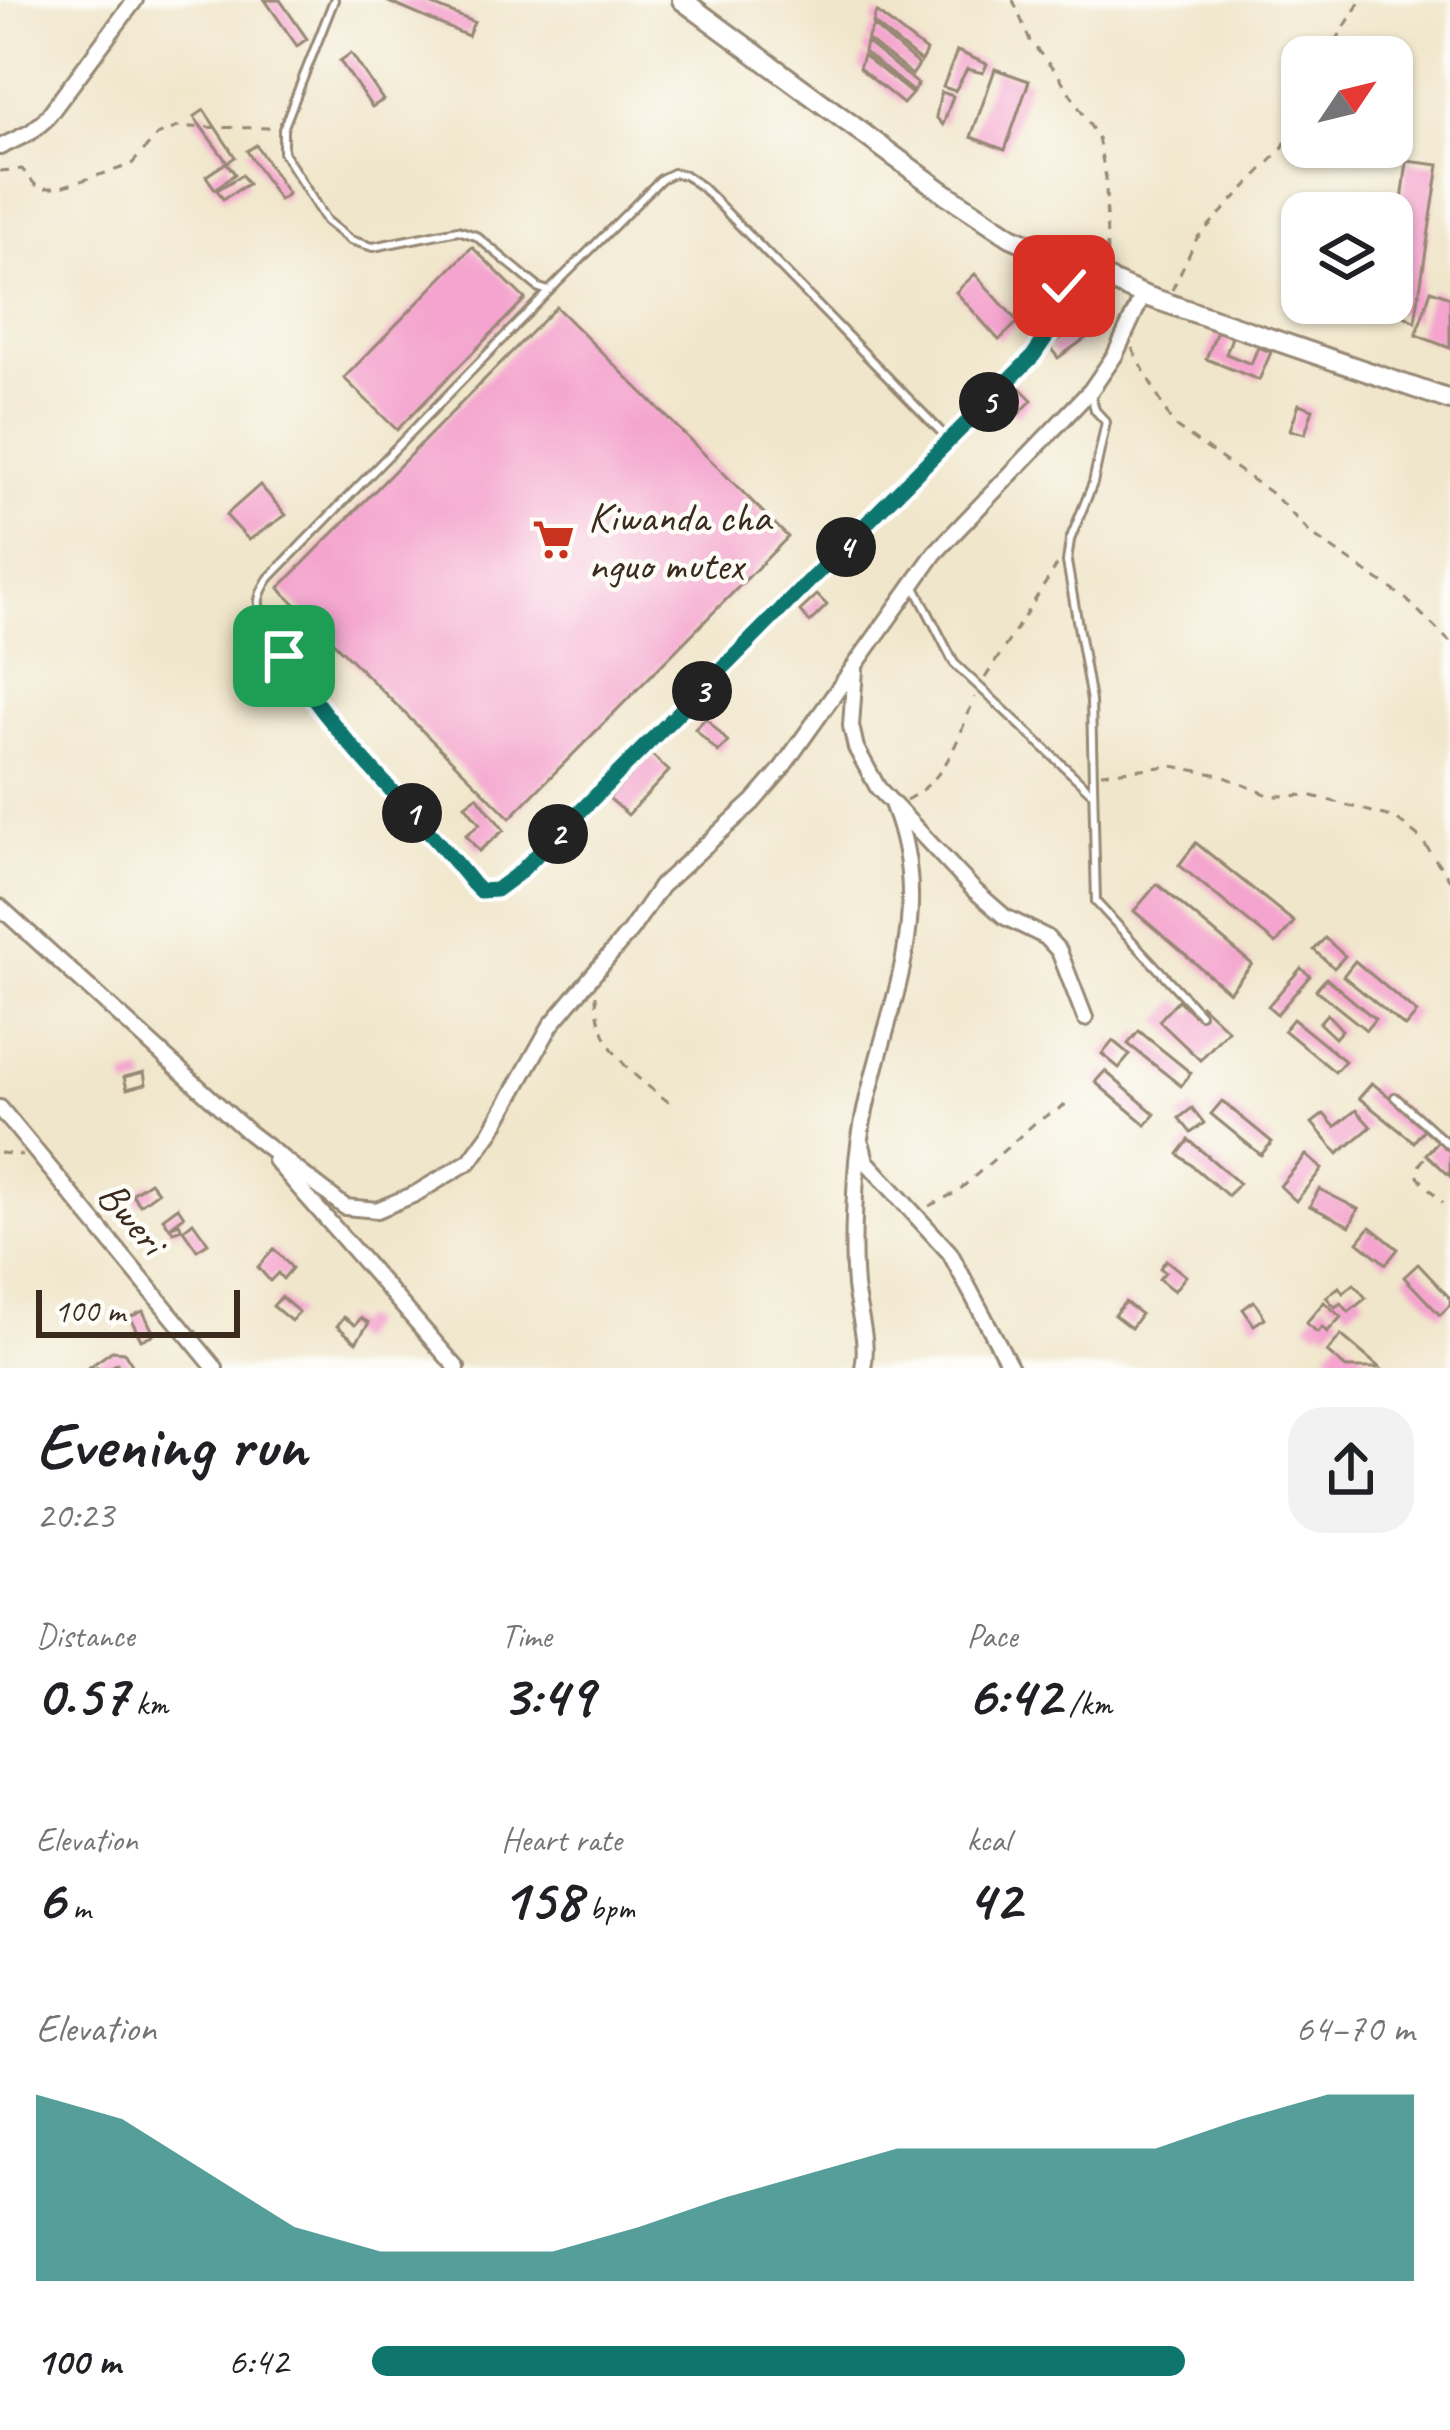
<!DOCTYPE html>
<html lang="en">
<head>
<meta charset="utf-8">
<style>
	body { margin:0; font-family:Caveat,sans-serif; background:#f2f2f2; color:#202124; height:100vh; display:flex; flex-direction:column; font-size:45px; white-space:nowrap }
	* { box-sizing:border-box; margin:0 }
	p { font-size:39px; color:#757577 }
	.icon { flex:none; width:66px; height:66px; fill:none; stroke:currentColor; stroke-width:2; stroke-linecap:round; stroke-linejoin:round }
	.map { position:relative; height:1368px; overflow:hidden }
	.details { display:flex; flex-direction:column; background:#fff; flex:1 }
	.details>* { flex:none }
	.needle { width:78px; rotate:55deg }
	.fabs { position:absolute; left:1281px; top:36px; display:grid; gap:24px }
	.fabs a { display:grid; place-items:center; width:132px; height:132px; border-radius:24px; background:#fff; box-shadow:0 3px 9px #0004; font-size:60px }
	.scale { position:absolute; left:36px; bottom:30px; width:204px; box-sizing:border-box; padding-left:12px; border:6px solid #3b2a1e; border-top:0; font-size:33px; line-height:42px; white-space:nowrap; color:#3b2a1e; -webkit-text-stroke:9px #fdfcf7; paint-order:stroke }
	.pin { position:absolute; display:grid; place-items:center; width:102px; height:102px; color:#fff; margin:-51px; border-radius:24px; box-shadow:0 6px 18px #0006 }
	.km { position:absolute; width:60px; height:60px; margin:-30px; border-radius:50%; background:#222; color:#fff; font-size:33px; line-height:60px; text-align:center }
	.round { display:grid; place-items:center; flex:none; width:126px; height:126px; border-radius:36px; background:#f2f2f2 }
	.headline { display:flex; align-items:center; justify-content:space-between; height:204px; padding:0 36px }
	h1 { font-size:66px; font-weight:700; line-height:90px }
	.figures { display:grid; grid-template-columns:repeat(3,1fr); gap:18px; height:204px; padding:12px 36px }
	.figures div { display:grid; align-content:center }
	.figures b { font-size:60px; font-weight:700 }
	.figures small { font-size:33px; font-weight:400 }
	.figures p { font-size:33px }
	.chart { height:336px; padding:24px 36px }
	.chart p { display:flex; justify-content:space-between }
	.chart svg { width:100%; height:216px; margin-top:12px; fill:#0f766e; opacity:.7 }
	ul { padding:0 36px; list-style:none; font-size:39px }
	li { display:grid; grid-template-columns:192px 144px 1fr; align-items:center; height:90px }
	li i { height:30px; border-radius:15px; background:#0f766e }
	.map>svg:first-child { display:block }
	.building { fill:#f4a4ce }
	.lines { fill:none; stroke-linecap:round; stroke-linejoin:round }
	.lane-casing { stroke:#968874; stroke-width:12 }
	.street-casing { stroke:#968874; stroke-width:20 }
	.secondary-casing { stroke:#968874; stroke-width:24 }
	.path { stroke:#968874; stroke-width:3; stroke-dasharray:9 9; stroke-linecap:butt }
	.lane { stroke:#fff; stroke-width:6 }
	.street { stroke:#fff; stroke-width:14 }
	.secondary { stroke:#fff; stroke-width:18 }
	.route-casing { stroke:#fff; stroke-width:24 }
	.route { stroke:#0f766e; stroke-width:15 }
	.labels { text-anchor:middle; stroke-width:9; stroke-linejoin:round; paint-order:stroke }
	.poi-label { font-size:42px; fill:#3b2a1e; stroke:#fdfcf7; text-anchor:start }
	.street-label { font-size:42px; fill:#3b2a1e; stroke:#fdfcf7 }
</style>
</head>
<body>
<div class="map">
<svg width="1450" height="1368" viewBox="0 0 1450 1368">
	<rect width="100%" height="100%" fill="#fdfcf7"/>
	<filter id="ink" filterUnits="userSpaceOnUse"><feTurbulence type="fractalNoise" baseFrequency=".00833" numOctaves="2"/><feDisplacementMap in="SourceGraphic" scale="24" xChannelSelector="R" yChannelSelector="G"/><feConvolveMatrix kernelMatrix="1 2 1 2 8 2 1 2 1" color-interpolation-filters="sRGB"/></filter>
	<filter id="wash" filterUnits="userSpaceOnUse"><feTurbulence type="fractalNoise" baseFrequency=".004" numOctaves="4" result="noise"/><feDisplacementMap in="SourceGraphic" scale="48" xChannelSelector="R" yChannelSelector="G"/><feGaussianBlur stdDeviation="2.7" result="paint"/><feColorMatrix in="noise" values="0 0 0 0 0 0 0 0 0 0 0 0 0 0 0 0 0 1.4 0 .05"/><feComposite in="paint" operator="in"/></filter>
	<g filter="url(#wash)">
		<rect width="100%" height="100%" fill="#f0e6cb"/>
		<g id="blocks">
			<!-- building -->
			<g class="building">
				<path d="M265,0H280L307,39L297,46Z"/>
				<path d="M384,0H421L474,22L468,36Z"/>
				<path d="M876,12L926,51L921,62L873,23Z"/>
				<path d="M873,26L919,65L912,75L867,39Z"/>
				<path d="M866,42L918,84L913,92L864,52Z"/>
				<path d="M957,51L987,64L983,73L967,69L955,91L943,87Z"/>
				<path d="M351,53L383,100L372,107L340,61Z"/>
				<path d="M863,55L912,94L903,104L859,68Z"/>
				<path d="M995,69L1029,81L1005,150L971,137Z"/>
				<path d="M941,92L953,96L943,125L936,117Z"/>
				<path d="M204,110L235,157L227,163L235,174L215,189L206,176L227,162L194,117Z"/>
				<path d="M256,145L288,194L279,200L247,151Z"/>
				<path d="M1407,161L1439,165L1415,322L1389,307Z"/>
				<path d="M242,175L248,184L223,199L217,190Z"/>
				<path d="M472,247L525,299L397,430L344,378Z"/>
				<path d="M975,274L1018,322L999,340L956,292Z"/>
				<path d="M1035,288L1050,299L1042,309L1027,298Z"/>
				<path d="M1431,290L1450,297V348L1416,335Z"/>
				<path d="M556,307L788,537L510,818L279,588Z"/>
				<path d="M1071,317L1086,338L1058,358L1049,346L1069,333L1062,323Z"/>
				<path d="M1217,331L1232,337L1226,354L1251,364L1258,347L1271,352L1259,380L1206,359Z"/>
				<path d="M1014,382L1032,400L1017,416L999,398Z"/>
				<path d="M1299,404L1313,409L1305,434L1290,430Z"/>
				<path d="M260,485L286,515L249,540L226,515Z"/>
				<path d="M817,595L827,605L810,622L800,611Z"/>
				<path d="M706,718L728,742L718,752L695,729Z"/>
				<path d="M651,754L669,771L628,815L609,798Z"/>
				<path d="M477,796L504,830L479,851L466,835L480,824L465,805Z"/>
				<path d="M1196,843L1294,922L1276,944L1179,865Z"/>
				<path d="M1157,884L1252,964L1229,992L1134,911Z"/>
				<path d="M1325,938L1345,956L1334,968L1314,950Z"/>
				<path d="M1355,961L1417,1013L1405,1027L1343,976Z"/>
				<path d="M1301,968L1310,976L1277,1014L1268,1006Z"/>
				<path d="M1326,978L1375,1019L1366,1030L1316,990Z"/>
				<path d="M1178,1000L1193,1014L1201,1005L1228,1030L1200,1060L1159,1021Z"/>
				<path d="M1327,1014L1342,1030L1335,1038L1319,1023Z"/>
				<path d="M1293,1019L1345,1061L1335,1072L1284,1030Z"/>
				<path d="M1139,1031L1191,1073L1181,1086L1128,1044Z"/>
				<path d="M1113,1041L1130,1055L1119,1068L1102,1054Z"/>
				<path d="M1105,1071L1155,1114L1146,1125L1095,1082Z"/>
				<path d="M144,1072L146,1084L127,1089L124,1077Z"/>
				<path d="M1372,1083L1426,1126L1414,1142L1359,1098Z"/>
				<path d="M1222,1101L1272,1142L1261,1155L1211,1114Z"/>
				<path d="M1192,1108L1204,1123L1191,1133L1179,1118Z"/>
				<path d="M1356,1110L1371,1127L1338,1154L1312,1123L1324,1114L1335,1127Z"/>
				<path d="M1189,1140L1239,1183L1228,1196L1178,1154Z"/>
				<path d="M1439,1140L1450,1150V1176L1426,1154Z"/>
				<path d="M1306,1155L1322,1169L1296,1201L1280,1186Z"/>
				<path d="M150,1182L158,1192L140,1205L132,1194Z"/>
				<path d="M1319,1189L1358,1209L1350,1226L1310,1206Z"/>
				<path d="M178,1207L184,1216L171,1226L179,1223L182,1229L173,1232L163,1218Z"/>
				<path d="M193,1222L208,1243L197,1250L183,1230Z"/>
				<path d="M1370,1227L1398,1249L1386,1264L1358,1242Z"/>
				<path d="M274,1249L292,1268L283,1279L278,1273L270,1281L258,1267Z"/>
				<path d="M1166,1260L1186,1276L1174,1291L1159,1279L1165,1272L1160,1268Z"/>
				<path d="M1418,1264L1450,1298V1305L1440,1315L1404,1277Z"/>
				<path d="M1354,1284L1366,1298L1349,1312L1341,1303L1335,1307L1326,1297L1339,1287L1343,1293Z"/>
				<path d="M281,1297L299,1312L291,1321L273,1306Z"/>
				<path d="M1254,1301L1265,1318L1254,1325L1243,1309Z"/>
				<path d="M1125,1302L1141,1314L1131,1328L1114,1315Z"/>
				<path d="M1324,1302L1341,1317L1327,1332L1322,1327L1317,1332L1306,1323Z"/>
				<path d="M143,1311L154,1334L141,1340L130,1317Z"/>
				<path d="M344,1317L355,1325L361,1318L369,1323L356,1342L337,1326Z"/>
				<path d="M1341,1335L1380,1368H1346L1327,1352Z"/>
				<path d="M112,1351L124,1352L134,1368H119L117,1363L110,1368H88Z"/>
			</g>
		</g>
	</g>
	<g filter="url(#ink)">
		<use href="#blocks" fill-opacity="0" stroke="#968874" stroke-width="3"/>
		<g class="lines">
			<defs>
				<g id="lane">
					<path d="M334,0L283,129V152L326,221L350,240L373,247L458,230L476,236L539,288L549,291L661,179L673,173L685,175L702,187L951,442"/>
					<path d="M549,291L269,578C257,596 256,604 264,624L335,731L405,804L473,884L487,892L496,890L519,873L1033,356L1061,315L1065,265"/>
					<path d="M1091,394L1095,410L1106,422L1093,483L1070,540L1067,562L1091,701L1096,902L1200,1014"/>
					<path d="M914,585L954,663L1090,791"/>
					<path d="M1395,1097L1450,1146"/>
				</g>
				<g id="street">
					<path d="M0,147L31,132L45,120L135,0"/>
					<path d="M855,669L851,726L856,748L878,788L974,890L1005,917L1046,937L1059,951L1085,1018"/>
					<path d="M0,907L248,1132L345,1207L377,1210L415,1194L470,1161L491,1132L551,1025L630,931L661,886L753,802L779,772L935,553L1091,390L1115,355L1143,295"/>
					<path d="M0,1108L215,1368"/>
					<path d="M862,1145L866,1161L950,1253L1011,1368"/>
					<path d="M275,1160L457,1368"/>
					<path d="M863,1368C869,1341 858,1313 855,1286C852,1250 854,1212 856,1175C863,1044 945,938 893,806"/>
				</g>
				<path id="secondary" d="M682,0L940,190L1011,237L1143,295L1450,400"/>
			</defs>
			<!-- lane casing -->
			<use href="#lane" class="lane-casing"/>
			<!-- street casing -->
			<use href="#street" class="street-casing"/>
			<!-- secondary casing -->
			<use href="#secondary" class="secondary-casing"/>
			<!-- path -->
			<g class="path">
				<path d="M1013,0L1030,41L1061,79L1098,138L1106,178L1107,259"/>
				<path d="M1326,57L1361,0"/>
				<path d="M0,171L22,169L38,188H58L131,165L157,135L178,127L275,128"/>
				<path d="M1172,290L1197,238L1282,149L1302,106"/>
				<path d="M1132,348L1173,425L1274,495L1311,534L1406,599L1450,642"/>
				<path d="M985,678L1057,565"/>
				<path d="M1101,773L1172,766L1220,775L1271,796L1309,795L1395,818L1421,839L1450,880"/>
				<path d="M906,800C949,778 957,739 975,697"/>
				<path d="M596,995C597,1050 634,1076 674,1106"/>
				<path d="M1435,1144L1420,1164L1418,1177L1443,1203"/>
				<path d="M0,1153L22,1155"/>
				<path d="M929,1206L957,1192L1036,1122L1072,1101"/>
			</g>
			<!-- lane -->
			<use href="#lane" class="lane"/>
			<!-- street -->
			<use href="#street" class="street"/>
			<!-- secondary -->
			<use href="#secondary" class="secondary"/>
		</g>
	</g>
	<g class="lines" filter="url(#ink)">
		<defs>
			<path id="route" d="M284,656C337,741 411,806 473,884L480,891L496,890L519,873L1033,356L1061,315L1064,286"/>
		</defs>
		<!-- route casing -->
		<use href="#route" class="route-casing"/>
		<!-- route -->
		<use href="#route" class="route"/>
	</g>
	<!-- icons -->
	<defs>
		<symbol id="supermarket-bare" viewBox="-9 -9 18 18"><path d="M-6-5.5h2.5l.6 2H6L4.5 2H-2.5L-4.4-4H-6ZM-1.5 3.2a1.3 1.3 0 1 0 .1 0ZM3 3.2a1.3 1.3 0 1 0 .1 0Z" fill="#c8321e" stroke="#fdfcf7" stroke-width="2.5" paint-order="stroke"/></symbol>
	</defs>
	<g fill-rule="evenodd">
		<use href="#supermarket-bare" x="524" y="510" width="59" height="59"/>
	</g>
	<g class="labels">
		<!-- poi labels -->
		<g class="poi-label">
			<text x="588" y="531">Kiwanda cha<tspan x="588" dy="48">nguo mutex</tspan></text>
		</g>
		<!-- street labels -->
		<g class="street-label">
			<text transform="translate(133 1217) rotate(50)" y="15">Bweri</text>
		</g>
	</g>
</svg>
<div class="fabs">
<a><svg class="needle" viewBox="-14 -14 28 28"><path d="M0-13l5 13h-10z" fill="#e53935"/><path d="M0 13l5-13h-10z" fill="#757577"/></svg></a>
<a><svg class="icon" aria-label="layers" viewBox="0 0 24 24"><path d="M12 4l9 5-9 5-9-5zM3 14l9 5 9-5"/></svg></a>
</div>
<div class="scale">100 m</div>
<div class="pin" style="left:284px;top:656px;background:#1e9e55"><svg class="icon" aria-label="arrive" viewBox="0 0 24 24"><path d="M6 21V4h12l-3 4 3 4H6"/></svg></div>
<div class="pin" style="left:1064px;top:286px;background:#d93025"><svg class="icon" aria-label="check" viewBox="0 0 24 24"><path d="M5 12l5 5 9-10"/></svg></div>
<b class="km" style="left:412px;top:813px">1</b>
<b class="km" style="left:558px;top:834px">2</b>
<b class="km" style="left:702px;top:691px">3</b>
<b class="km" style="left:846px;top:547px">4</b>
<b class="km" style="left:989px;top:402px">5</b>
</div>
<section class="details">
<div class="headline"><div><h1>Evening run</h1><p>20:23</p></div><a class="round"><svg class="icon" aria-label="share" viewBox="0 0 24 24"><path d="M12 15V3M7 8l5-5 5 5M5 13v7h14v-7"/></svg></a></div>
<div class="figures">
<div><p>Distance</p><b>0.57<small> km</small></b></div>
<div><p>Time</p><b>3:49</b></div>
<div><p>Pace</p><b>6:42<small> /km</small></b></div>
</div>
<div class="figures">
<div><p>Elevation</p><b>6<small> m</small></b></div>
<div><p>Heart rate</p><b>158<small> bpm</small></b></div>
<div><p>kcal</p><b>42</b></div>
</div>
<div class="chart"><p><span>Elevation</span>64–70 m</p>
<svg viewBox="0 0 160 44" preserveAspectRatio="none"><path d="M0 44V6L10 11L20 22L30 33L40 38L50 38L60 38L70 33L80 27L90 22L100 17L110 17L120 17L130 17L140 11L150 6L160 6V44z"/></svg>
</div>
<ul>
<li><b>100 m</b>6:42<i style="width:78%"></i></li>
</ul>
</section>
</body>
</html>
